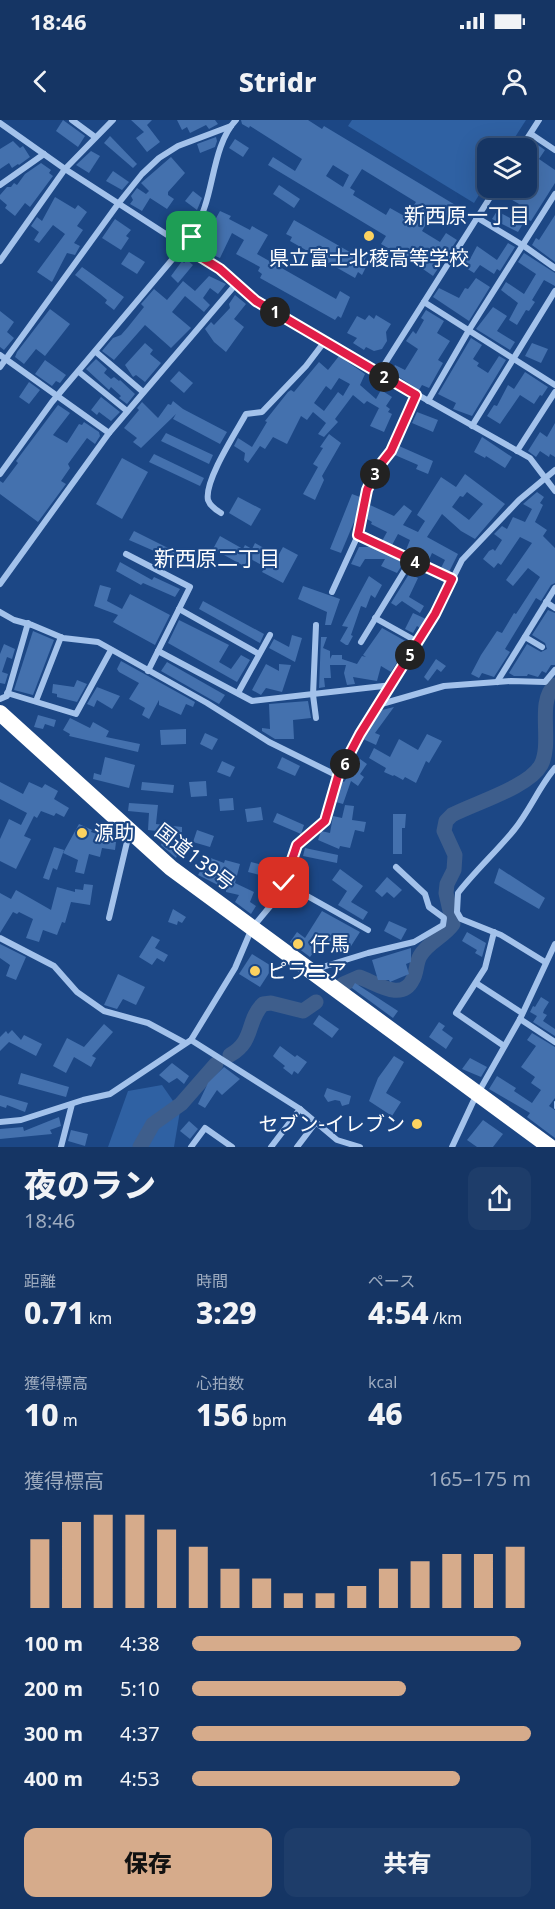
<!DOCTYPE html>
<html lang="ja">
<head>
<meta charset="utf-8">
<style>
	body { margin:0; font-family:"Noto Sans","Noto Sans JP",sans-serif; background:#1e3d6a; color:#f1f3f6; height:100vh; display:flex; flex-direction:column; font-size:22px; white-space:nowrap }
	* { box-sizing:border-box; margin:0 }
	p { font-size:20px; color:#9dabbf }
	.icon { flex:none; width:33px; height:33px; fill:none; stroke:currentColor; stroke-width:2; stroke-linecap:round; stroke-linejoin:round }
	.map { position:relative; height:1027px; overflow:hidden }
	.side { display:flex; flex-direction:column; background:#153564; flex:1 }
	.side>* { flex:none }
	.controls { position:absolute; left:477px; top:18px; display:grid; gap:12px }
	.controls a { display:grid; place-items:center; width:60px; height:60px; border-radius:12px; background:#153564; box-shadow:0 6px 24px #0002,0 0 0 2px #345078; font-size:30px }
	.pin { position:absolute; display:grid; place-items:center; width:51px; height:51px; color:#fff; margin:-26px; border-radius:12px; box-shadow:0 3px 9px #0006 }
	.km { position:absolute; width:30px; height:30px; margin:-15px; border-radius:50%; background:#222; color:#fff; font-size:16px; line-height:30px; text-align:center }
	.round { display:grid; place-items:center; flex:none; width:63px; height:63px; border-radius:12px; background:#1e3d6a }
	.head { display:flex; align-items:center; justify-content:space-between; height:102px; padding:0 24px }
	h1 { font-size:33px; font-weight:800; line-height:45px }
	.stats { display:grid; grid-template-columns:repeat(3,1fr); gap:9px; height:102px; padding:6px 24px }
	.stats div { display:grid; align-content:center }
	.stats b { font-size:30px; font-weight:800 }
	.stats small { font-size:16px; font-weight:400 }
	.stats p { font-size:16px }
	.chart { height:168px; padding:12px 24px }
	.chart p { display:flex; justify-content:space-between }
	.chart svg { width:100%; height:108px; margin-top:6px; stroke:#d6ab8b; stroke-width:6 }
	.button { display:flex; gap:12px; margin-top:auto; padding:12px 24px }
	.button a { flex:1; height:69px; border-radius:12px; background:#d6ab8b; color:#111; font-size:24px; font-weight:800; line-height:69px; text-align:center }
	.button a+a { background:#1e3d6a; color:#f1f3f6 }
	ul { padding:0 24px; list-style:none; font-size:20px }
	li { display:grid; grid-template-columns:96px 72px 1fr; align-items:center; height:45px }
	li i { height:15px; border-radius:8px; background:#d6ab8b }
	.status { display:flex; justify-content:space-between; align-items:center; height:42px; padding:0 30px; background:#153564; direction:ltr }
	.status svg { height:16px; fill:currentColor }
	header { display:flex; justify-content:space-between; align-items:center; height:78px; padding:0 24px; background:#153564; font-size:27px; font-weight:800 }
	.map>svg:first-child { display:block }
	.green { fill:#2f61a3 }
	.lines { fill:none; stroke-linecap:round; stroke-linejoin:round }
	.stream { stroke:#96bced; stroke-width:2 }
	.river { stroke:#3e5e8c; stroke-width:15 }
	.building { fill:#4471ae; fill-rule:evenodd }
	.street { stroke:#a3c2eb; stroke-width:6 }
	.highway { stroke:#fff; stroke-width:16 }
	.route-casing { stroke:#fff; stroke-width:12 }
	.route { stroke:#e11d48; stroke-width:8 }
	.poi-dot { fill:#fcd260; stroke:#1c4785; stroke-width:2 }
	.labels { text-anchor:middle; stroke-width:4.5; stroke-linejoin:round; paint-order:stroke }
	.poi-label { font-size:20px; fill:#fff; stroke:#1c4785; text-anchor:start }
	.street-label { font-size:20px; fill:#fff; stroke:#1c4785 }
	.neighbourhood-label { font-size:21px; fill:#fff; stroke:#1c4785 }
</style>
</head>
<body>
<div class="status"><b>18:46</b><svg viewBox="0 0 49 12"><path d="M0 12V9h3v3zM5 12V6h3v6zM10 12V3h3v9zM15 12V0h3v12zM26 1h20v11H26zM47 4h2v5h-2z"/></svg></div>
<header><svg class="icon" aria-label="back" viewBox="0 0 24 24"><path d="M15 5l-7 7 7 7"/></svg>Stridr<svg class="icon" aria-label="person" viewBox="0 0 24 24"><circle cx="12" cy="8" r="4"/><path d="M4 21q1-7 8-7t8 7"/></svg></header>
<div class="map">
<svg width="555" height="1027" viewBox="0 0 555 1027">
	<rect width="100%" height="100%" fill="#1c4785"/>
	<!-- green -->
	<g class="green">
		<path d="M352,0H526L508,28H488L487,62L474,83L348,6Z"/>
		<path d="M162,965L180,991L174,1027H108L128,971Z"/>
	</g>
	<g class="lines">
		<!-- stream -->
		<path class="stream" d="M555,982V988"/>
		<!-- river -->
		<g class="river">
			<path d="M343,864L359,857C375,862 402,883 413,859C417,852 416,843 420,836C428,822 444,817 453,804L446,773L447,764L454,750L455,735L444,711L446,701L452,695C475,683 529,667 541,645C553,622 536,582 555,565"/>
			<path d="M230,935C255,921 246,901 263,884L271,883L303,891L316,882"/>
			<path d="M140,1027L153,1004L181,984L216,944"/>
		</g>
	</g>
	<!-- building -->
	<g class="building">
		<path d="M63,0L85,16L78,27L56,11Z"/>
		<path d="M131,0H152L147,5L160,22L147,32L136,18L144,12Z"/>
		<path d="M177,0H215L218,4L209,9L206,5L190,13L187,7L182,10Z"/>
		<path d="M241,0H308L322,9L324,6L457,86L445,105L431,96L422,111L440,122L446,113L457,120L433,156L423,149L430,138L417,129L410,141L381,124L386,116L268,45L273,37L295,51L302,39L250,6L249,8L242,4ZM333,45L349,55L343,67L326,56ZM362,49L416,82L406,97L390,88L386,95L353,75L355,71L350,68Z"/>
		<path d="M110,16L137,44L133,48L104,23Z"/>
		<path d="M216,17L217,21L215,27L200,33L197,24Z"/>
		<path d="M235,19L249,28L243,37L229,28Z"/>
		<path d="M13,21L20,28L23,26L30,37L19,45L18,44L12,48L9,43L0,49V29Z"/>
		<path d="M532,21L545,30L539,39L555,50V63L531,101L526,99L518,112L492,99L497,91L510,98L519,84L504,75L509,68H526V29Z"/>
		<path d="M91,31L100,36L89,53L76,45Z"/>
		<path d="M171,37L185,53L168,72V75L174,79L167,89L150,78L142,91L130,84L133,80L131,76L137,68L146,74L149,71L141,63Z"/>
		<path d="M41,43L51,50L49,53L53,56L30,87L25,83L15,96L5,88L7,85L0,79V75L7,67H11L14,63L17,65L25,54Z"/>
		<path d="M113,51L129,62L122,70L106,61Z"/>
		<path d="M279,65L300,79L294,88L273,74Z"/>
		<path d="M193,71L202,78L197,90L185,81Z"/>
		<path d="M55,77L75,89L78,85L87,92L77,106L83,110L74,123L80,126L75,135L67,133L52,162L37,152L65,114L53,105L39,123L34,120L39,112L31,106L37,97L42,101Z"/>
		<path d="M220,91L231,96L229,99L250,110L252,106L268,115L257,134L336,179L340,171L350,177L341,198L338,196L335,200L260,158L262,154L258,151L260,147L236,134L244,120L232,113L220,138L201,130L212,113L203,106L207,96L215,100Z"/>
		<path d="M555,95V142L532,125L536,118L539,120Z"/>
		<path d="M115,99L131,110L126,116L129,118L121,130L102,118Z"/>
		<path d="M294,100L355,135L359,129L368,134L364,141L368,143L362,155L358,152L355,158L290,121L292,117L286,114Z"/>
		<path d="M508,123L515,127L500,151L497,149L494,154L480,145L474,153L458,143L463,137L469,141L477,126L497,140Z"/>
		<path d="M129,132L145,142L137,154L121,144Z"/>
		<path d="M524,133L555,153V166L544,160L532,180L535,182L529,191L526,190L517,205L509,200L518,183L501,170L506,162L524,174L536,154L518,142Z"/>
		<path d="M187,140L193,145L178,163L171,156L182,141L184,143Z"/>
		<path d="M82,147L124,177L114,190L105,183L107,180L100,174L75,155Z"/>
		<path d="M209,156L226,164L218,174L210,168L203,178L210,185L204,192L185,176L172,192L191,208L171,228L145,205L114,240L102,231L113,218L121,215L128,207L144,187L141,184L154,169L167,180L183,161L195,171Z"/>
		<path d="M476,158L490,167L469,201L433,177L439,168L459,178L465,168L468,169Z"/>
		<path d="M235,175L246,184L234,199L244,207L226,232L214,222L205,209L211,202L214,205L230,188L229,184Z"/>
		<path d="M493,187L507,196L497,211L515,222L510,230L476,209Z"/>
		<path d="M50,189L70,204L45,236L36,229L24,244L15,237L17,232Z"/>
		<path d="M426,190L444,201L437,213L450,221L438,240L443,243L429,268L422,265L419,270L391,252L395,245L405,250L418,229L406,221L413,211L416,214L424,200L421,198Z"/>
		<path d="M0,191L14,202L7,212L14,218L4,230L0,227Z"/>
		<path d="M369,195L374,199L376,195L391,204L386,212L387,221L382,229L374,231L366,227L364,230L353,223L357,218L347,213L357,196L365,200Z"/>
		<path d="M471,218L482,225L473,239L479,243L477,246L488,253L499,236L506,240L472,296L453,289L456,283L438,274Z"/>
		<path d="M145,223L153,230L150,234L161,243L145,262L136,255L133,257L125,245Z"/>
		<path d="M532,223L548,229L541,243L525,236Z"/>
		<path d="M339,236L365,254L360,265L376,279L381,270L392,277L386,286L390,289L388,292L392,294L384,312L370,306L379,288L384,291L367,281L364,284L353,275L335,299L338,302L324,317L318,314L326,303L313,292L307,300L301,296L287,324L273,317L265,329L260,326L248,343L244,340L245,333L234,326L238,318L252,327L267,302L265,301L288,272L291,270L294,272L319,242L328,250ZM339,258L350,264L343,276L338,272L324,291L314,283L326,266L331,270Z"/>
		<path d="M96,239L107,249L104,253L111,259L114,257L119,261L120,260L135,274L127,284L119,278L121,276L111,267L109,270L86,249Z"/>
		<path d="M45,240L66,255L60,263L56,261L52,266L35,254Z"/>
		<path d="M179,251L193,263L184,273L170,261Z"/>
		<path d="M525,252L548,267L542,276L540,275L534,284L520,275L500,304L487,296L494,285L497,286L508,265L514,269Z"/>
		<path d="M29,262L40,270L29,284L19,277Z"/>
		<path d="M101,277L120,292L111,301L99,292L97,295L91,290Z"/>
		<path d="M173,281L183,289L227,312L220,324L173,299L176,294L141,328L133,322L137,318L124,308L139,290L137,288L142,282L158,298L168,284L171,285Z"/>
		<path d="M58,285L70,293L53,315L67,323L79,304L82,305L84,302L99,312L100,316L95,324L87,318L68,344L70,348L61,361L66,364L38,402L0,374V361L3,363L18,343L16,341Z"/>
		<path d="M417,292L438,300L433,312L412,303Z"/>
		<path d="M555,303V337L550,334L549,337L540,331L536,337L528,331L540,312L547,317Z"/>
		<path d="M166,313L213,335L209,344L161,321Z"/>
		<path d="M329,314L341,323L322,356L324,360L315,380L303,374L318,347L313,344L323,328L320,327Z"/>
		<path d="M482,317L512,337L505,348L486,336L485,338L474,332Z"/>
		<path d="M399,326L433,341L428,354L416,349L418,345L395,335Z"/>
		<path d="M154,334L204,358L200,366L149,342Z"/>
		<path d="M122,338L148,352L122,399L96,384Z"/>
		<path d="M465,354L505,384L475,419L461,411L442,394L427,417L458,434L449,452L441,448L445,440L432,433L428,442L422,439L423,437L406,430L410,420L398,414L392,425L382,421L387,412L371,404L372,402L367,399L370,385L394,396L404,385L412,391L403,405L418,412L425,401L417,395L441,357L456,367ZM467,372L483,384L469,400L452,387L460,376L463,377Z"/>
		<path d="M537,372L544,377L540,383L543,385L535,402L547,410L543,416L555,428V463L551,465L541,481L536,478L505,529L510,532L494,557L482,553L479,558L471,554L481,535L497,511L502,513L514,493L516,494L540,457L528,448L513,466L506,460L532,423L520,417L501,445L498,443L494,448L483,439L489,431L493,429L495,431L502,420L494,414L502,406L507,409L513,397L525,402L532,389L523,384Z"/>
		<path d="M352,374L360,377L357,395L341,433L330,429Z"/>
		<path d="M238,377L261,389L251,406L229,393Z"/>
		<path d="M134,411L170,429L171,427L181,432L177,441L129,420Z"/>
		<path d="M220,416L243,429L245,425L252,429L255,423L278,436L283,427L298,435L283,463L262,452L265,447L249,438L244,446L213,429Z"/>
		<path d="M359,427H371L404,442L397,453L381,446L385,439H365L360,447L351,444Z"/>
		<path d="M120,442L152,460L154,457L180,469L175,477L143,463L141,465L116,451Z"/>
		<path d="M409,454L418,458L409,477L424,486L420,493L402,481L396,486L391,483Z"/>
		<path d="M369,456L382,465L375,478L371,475L366,488L361,486L351,515L353,516L348,525H346L340,521L348,507L342,506Z"/>
		<path d="M100,465L111,468L107,481L122,489L130,474L170,495L155,525L113,502L118,495L94,486Z"/>
		<path d="M303,466L340,479L331,505H325L327,492L298,479Z"/>
		<path d="M203,481L264,514L260,523L199,489Z"/>
		<path d="M548,490L555,493V545H551L546,553L542,551L538,557L528,554L527,556H514L509,553L527,524L541,532L547,529L545,523L532,515Z"/>
		<path d="M413,493L426,499L420,508L417,506L413,513L405,509Z"/>
		<path d="M179,500L229,525L219,542L231,549L241,535L250,540L237,562L168,523Z"/>
		<path d="M382,508L409,523L391,552L381,546L377,561L353,557L355,564L347,565L344,553L346,545H330L331,558H324L325,567L319,568L321,517H327L323,528L330,531V539L332,535H342V539L357,544L362,536L366,537L363,535Z"/>
		<path d="M33,511L54,520L33,575L14,570Z"/>
		<path d="M292,515L302,518L295,542L269,528L274,519L289,527Z"/>
		<path d="M4,524L15,529L12,539L7,537L2,552L8,554L5,564L0,563V534Z"/>
		<path d="M436,539L446,546L441,552L437,549L428,561L424,557Z"/>
		<path d="M121,541L195,582L193,587L186,584L181,595L159,585V580L149,599L142,595L145,588L129,579L139,563L119,552L117,549Z"/>
		<path d="M167,542L225,575L219,584L161,551Z"/>
		<path d="M266,544L279,551V544L291,545L282,572L266,568L261,575L252,570Z"/>
		<path d="M77,560L87,564L77,582L57,577V574L52,573L53,564L74,567Z"/>
		<path d="M97,567L120,576L112,589L97,580L94,587L87,584Z"/>
		<path d="M308,581L311,598L293,600L294,619H275L262,611V608L270,609L269,584Z"/>
		<path d="M394,587L375,613L380,615L376,625L363,619L382,590Z"/>
		<path d="M38,595L56,600L54,607L45,604L43,609L34,607Z"/>
		<path d="M70,598L90,608L93,602L109,611L106,617L140,624L138,632L69,616L70,614L63,610Z"/>
		<path d="M186,609V624L161,625L160,610Z"/>
		<path d="M205,613L218,619L212,630L200,624Z"/>
		<path d="M427,614L442,621L429,643L426,641L416,663L405,657L403,660L394,655L393,656L384,652L386,648L369,638L374,628L390,637L399,619L418,630Z"/>
		<path d="M105,637L135,645L129,668L93,659L94,653L101,655Z"/>
		<path d="M282,637L300,646L295,656L277,648Z"/>
		<path d="M360,639L367,644L360,654L364,657L358,666L351,661L343,684L336,682L342,661L344,662Z"/>
		<path d="M222,641L235,647L230,657L217,652Z"/>
		<path d="M206,661L207,676L191,677L189,662Z"/>
		<path d="M0,662L23,674L29,662L42,668L45,664L58,671L54,679L69,688L64,697L56,693L54,696L41,691L37,698L34,696L24,716L31,719L16,749L0,741V719L9,699L21,705L27,693L0,679Z"/>
		<path d="M142,662L174,665L173,673L141,670Z"/>
		<path d="M233,678L234,690L220,691L219,679Z"/>
		<path d="M129,683L158,685L156,704L182,707V714L148,710L149,693L128,691Z"/>
		<path d="M345,685L354,686L352,700L366,702L364,712L355,710L350,728L340,726L339,729L318,720L321,711L330,713L333,696L342,698Z"/>
		<path d="M261,687L263,700L247,702L245,689Z"/>
		<path d="M277,693L304,705L301,714L273,702Z"/>
		<path d="M393,694H406L405,708H402V734H393Z"/>
		<path d="M79,704L92,710L91,712L106,717L105,720L116,722L115,730L102,728L100,737L89,734L84,754L75,752L78,740L63,733Z"/>
		<path d="M197,710L214,716L210,727L193,722Z"/>
		<path d="M163,720L181,727L176,738L161,725Z"/>
		<path d="M54,727L64,730L57,750L53,748L49,760L43,758Z"/>
		<path d="M305,728L338,735L337,743L303,736Z"/>
		<path d="M208,737L224,743L225,740L240,744L235,763L254,772L250,782L256,786L251,794L235,782L239,775L226,772V769L198,755Z"/>
		<path d="M251,742L282,750L279,760L248,752Z"/>
		<path d="M499,748L545,778L539,789L494,763Z"/>
		<path d="M340,749L363,766L351,782L368,792L363,800L338,785L347,771L332,760Z"/>
		<path d="M387,757L402,770L394,778L387,772L382,777L375,771Z"/>
		<path d="M84,764L93,765L90,785L71,782L65,803L62,802L57,815L43,810L39,822L26,818L33,799L19,792L17,794L13,792L0,813V773L11,779L16,770L51,790L57,767L75,772V769L83,770Z"/>
		<path d="M173,789L186,797L182,803L178,801L177,805L168,802Z"/>
		<path d="M322,791L360,812L346,834L322,821L310,837L290,822L297,812L305,818Z"/>
		<path d="M389,801L407,809L401,820L384,811Z"/>
		<path d="M467,812L486,823L482,837L475,833L477,830L462,821Z"/>
		<path d="M152,816L160,820L155,828L168,835L164,842L157,838L152,845L139,837Z"/>
		<path d="M0,824L26,837L16,860L6,856L10,845L0,838Z"/>
		<path d="M411,828V842L406,844L409,854L390,862L389,860H378L372,840Z"/>
		<path d="M252,834L273,847L260,867L239,854Z"/>
		<path d="M118,854L145,867L136,885L123,879L117,889L104,885Z"/>
		<path d="M355,863L398,891L393,898L352,868Z"/>
		<path d="M541,877L549,882L544,890L543,893L547,895L543,901L555,909V916L533,902L537,896L530,892L533,886L535,887Z"/>
		<path d="M319,895L339,909L332,918L313,904Z"/>
		<path d="M439,902L445,906L442,910L453,918L446,929L429,917Z"/>
		<path d="M104,904L113,912L92,936L96,938L91,947L74,937L66,953L53,946L67,918L84,927Z"/>
		<path d="M12,910L21,920L24,915L42,924L36,936L9,922L0,931V917L6,911L8,914Z"/>
		<path d="M532,913L555,927V978L549,986L555,990V1018L527,997L530,993L489,969L497,956L516,968L514,971L532,983L541,970L531,963L535,957L521,947L536,926L527,920Z"/>
		<path d="M280,926L295,937L297,935L307,942L298,954L294,951L292,955L283,948L285,946L275,938L273,936Z"/>
		<path d="M394,936L404,942L386,973L401,982L392,996L369,981L378,958Z"/>
		<path d="M470,938L487,947L481,957L462,949Z"/>
		<path d="M172,943L189,956L184,964L177,958L169,963L159,955Z"/>
		<path d="M224,947L240,959L222,975L217,970L205,988L198,984L208,963Z"/>
		<path d="M21,953L69,967L66,977L18,964Z"/>
		<path d="M327,968L351,976L349,984L342,986L340,981L335,980L328,982L324,976Z"/>
		<path d="M0,975L28,983L25,992L7,985L6,988L0,986Z"/>
		<path d="M59,997L61,1006L50,1010L52,1014L0,1019V1009L23,1007L24,1011Z"/>
		<path d="M483,1000L503,1014L493,1027H477L467,1020Z"/>
		<path d="M189,1001L198,1009L190,1019L180,1011Z"/>
		<path d="M71,1010L88,1014L85,1026L68,1021Z"/>
	</g>
	<g class="lines">
		<!-- street -->
		<g class="street">
			<path d="M72,0L95,17"/>
			<path d="M0,3L65,49L220,149L256,181L379,253L530,338L555,371"/>
			<path d="M531,14L555,30"/>
			<path d="M521,28L539,0"/>
			<path d="M0,65L44,34"/>
			<path d="M476,97L524,126L555,148"/>
			<path d="M0,141L65,49L113,0"/>
			<path d="M424,182L555,265"/>
			<path d="M96,232L143,272"/>
			<path d="M0,235L109,313"/>
			<path d="M0,247L118,84L142,54L159,38L178,26L231,6"/>
			<path d="M79,252L127,291"/>
			<path d="M379,253L496,68"/>
			<path d="M428,281L469,210L555,74"/>
			<path d="M472,306L555,171"/>
			<path d="M517,331L555,272"/>
			<path d="M0,354L52,282L192,116C197,106 202,96 205,86C214,59 216,21 236,0"/>
			<path d="M221,393C216,390 210,386 208,380C204,361 236,312 246,294L262,292L306,246L325,221"/>
			<path d="M358,415L452,459"/>
			<path d="M126,434L190,467L148,551"/>
			<path d="M0,464L109,313L236,164"/>
			<path d="M332,472L359,413L367,370L376,350L391,331L416,275"/>
			<path d="M546,482L555,488"/>
			<path d="M179,489L259,534"/>
			<path d="M0,492L14,500L32,505L63,518L98,522L207,583L269,622L338,656"/>
			<path d="M375,498L418,522"/>
			<path d="M316,505L313,575L316,598"/>
			<path d="M525,517L542,527"/>
			<path d="M361,522L411,440"/>
			<path d="M158,531L252,581L392,565"/>
			<path d="M497,562L555,468"/>
			<path d="M7,573L76,594L111,530"/>
			<path d="M238,573L270,515"/>
			<path d="M0,579L7,576L28,503"/>
			<path d="M36,581L61,517"/>
			<path d="M378,585L444,566L511,561L545,562L555,550"/>
			<path d="M284,763L368,810"/>
			<path d="M109,798L127,722"/>
			<path d="M494,812L485,848L456,893L504,926"/>
			<path d="M0,818L54,846L77,872L104,891L148,903L185,923"/>
			<path d="M545,842L501,815L461,799L457,792L458,773C475,751 496,732 514,710C530,690 539,667 555,648"/>
			<path d="M313,850L368,833L414,822L443,805L444,798L429,787L425,774L396,747"/>
			<path d="M476,863L522,893"/>
			<path d="M520,899L555,922"/>
			<path d="M191,920L300,989L337,1020L360,1027"/>
			<path d="M0,1002L21,1000L83,980L110,974L191,920L235,848L252,808L272,784L284,763L297,725L325,701L338,656L360,614L435,494L462,440L519,380L555,350"/>
			<path d="M61,1027L72,984"/>
			<path d="M191,1027L205,1008L232,1027"/>
			<path d="M271,1027L300,989"/>
			<path d="M297,1027L316,1002"/>
			<path d="M452,1027L473,982L520,899L555,824"/>
		</g>
		<!-- highway -->
		<path class="highway" d="M0,593L171,748L550,1027"/>
	</g>
	<g class="lines">
		<defs>
			<path id="route" d="M192,117L183,126L220,149L256,181L416,275L391,331L376,350L367,370L358,415L452,459L435,494L360,614L338,656L325,701L297,725L284,763"/>
		</defs>
		<!-- route casing -->
		<use href="#route" class="route-casing"/>
		<!-- route -->
		<use href="#route" class="route"/>
	</g>
	<!-- markers -->
	<g class="poi-dot">
		<circle cx="369" cy="116" r="6"/>
		<circle cx="82" cy="713" r="6"/>
		<circle cx="298" cy="824" r="6"/>
		<circle cx="255" cy="851" r="6"/>
		<circle cx="417" cy="1004" r="6"/>
	</g>
	<g class="labels">
		<!-- poi labels -->
		<g class="poi-label">
			<text x="369" y="145" text-anchor="middle">県立富士北稜高等学校</text>
			<text x="94" y="720">源助</text>
			<text x="310" y="831">仔馬</text>
			<text x="267" y="858">ピラニア</text>
			<text x="405" y="1011" text-anchor="end">セブン-イレブン</text>
		</g>
		<!-- street labels -->
		<g class="street-label">
			<text transform="translate(195 737) rotate(38)" y="7">国道139号</text>
		</g>
		<!-- neighbourhood labels -->
		<g class="neighbourhood-label">
			<text x="467" y="103">新西原一丁目</text>
			<text x="217" y="446">新西原二丁目</text>
		</g>
	</g>
</svg>
<div class="controls">
<a><svg class="icon" aria-label="layers" viewBox="0 0 24 24"><path d="M12 4l9 5-9 5-9-5zM3 14l9 5 9-5"/></svg></a>
</div>
<div class="pin" style="left:192px;top:117px;background:#1e9e55"><svg class="icon" aria-label="arrive" viewBox="0 0 24 24"><path d="M6 21V4h12l-3 4 3 4H6"/></svg></div>
<div class="pin" style="left:284px;top:763px;background:#d93025"><svg class="icon" aria-label="check" viewBox="0 0 24 24"><path d="M5 12l5 5 9-10"/></svg></div>
<b class="km" style="left:275px;top:192px">1</b>
<b class="km" style="left:384px;top:257px">2</b>
<b class="km" style="left:375px;top:354px">3</b>
<b class="km" style="left:415px;top:442px">4</b>
<b class="km" style="left:410px;top:535px">5</b>
<b class="km" style="left:345px;top:644px">6</b>
</div>
<section class="side">
<div class="head"><div><h1>夜のラン</h1><p>18:46</p></div><a class="round"><svg class="icon" aria-label="share" viewBox="0 0 24 24"><path d="M12 15V3M7 8l5-5 5 5M5 13v7h14v-7"/></svg></a></div>
<div class="stats">
<div><p>距離</p><b>0.71<small> km</small></b></div>
<div><p>時間</p><b>3:29</b></div>
<div><p>ペース</p><b>4:54<small> /km</small></b></div>
</div>
<div class="stats">
<div><p>獲得標高</p><b>10<small> m</small></b></div>
<div><p>心拍数</p><b>156<small> bpm</small></b></div>
<div><p>kcal</p><b>46</b></div>
</div>
<div class="chart"><p><span>獲得標高</span>165–175 m</p>
<svg viewBox="0 0 160 44" preserveAspectRatio="none"><path d="M5 44V16M15 44V9M25 44V6M35 44V6M45 44V12M55 44V19M65 44V28M75 44V32M85 44V38M95 44V38M105 44V35M115 44V28M125 44V25M135 44V22M145 44V22M155 44V19"/></svg>
</div>
<ul>
<li><b>100 m</b>4:38<i style="width:97%"></i></li>
<li><b>200 m</b>5:10<i style="width:63%"></i></li>
<li><b>300 m</b>4:37<i style="width:100%"></i></li>
<li><b>400 m</b>4:53<i style="width:79%"></i></li>
</ul>
<div class="button"><a>保存</a><a>共有</a></div>
</section>
</body>
</html>
